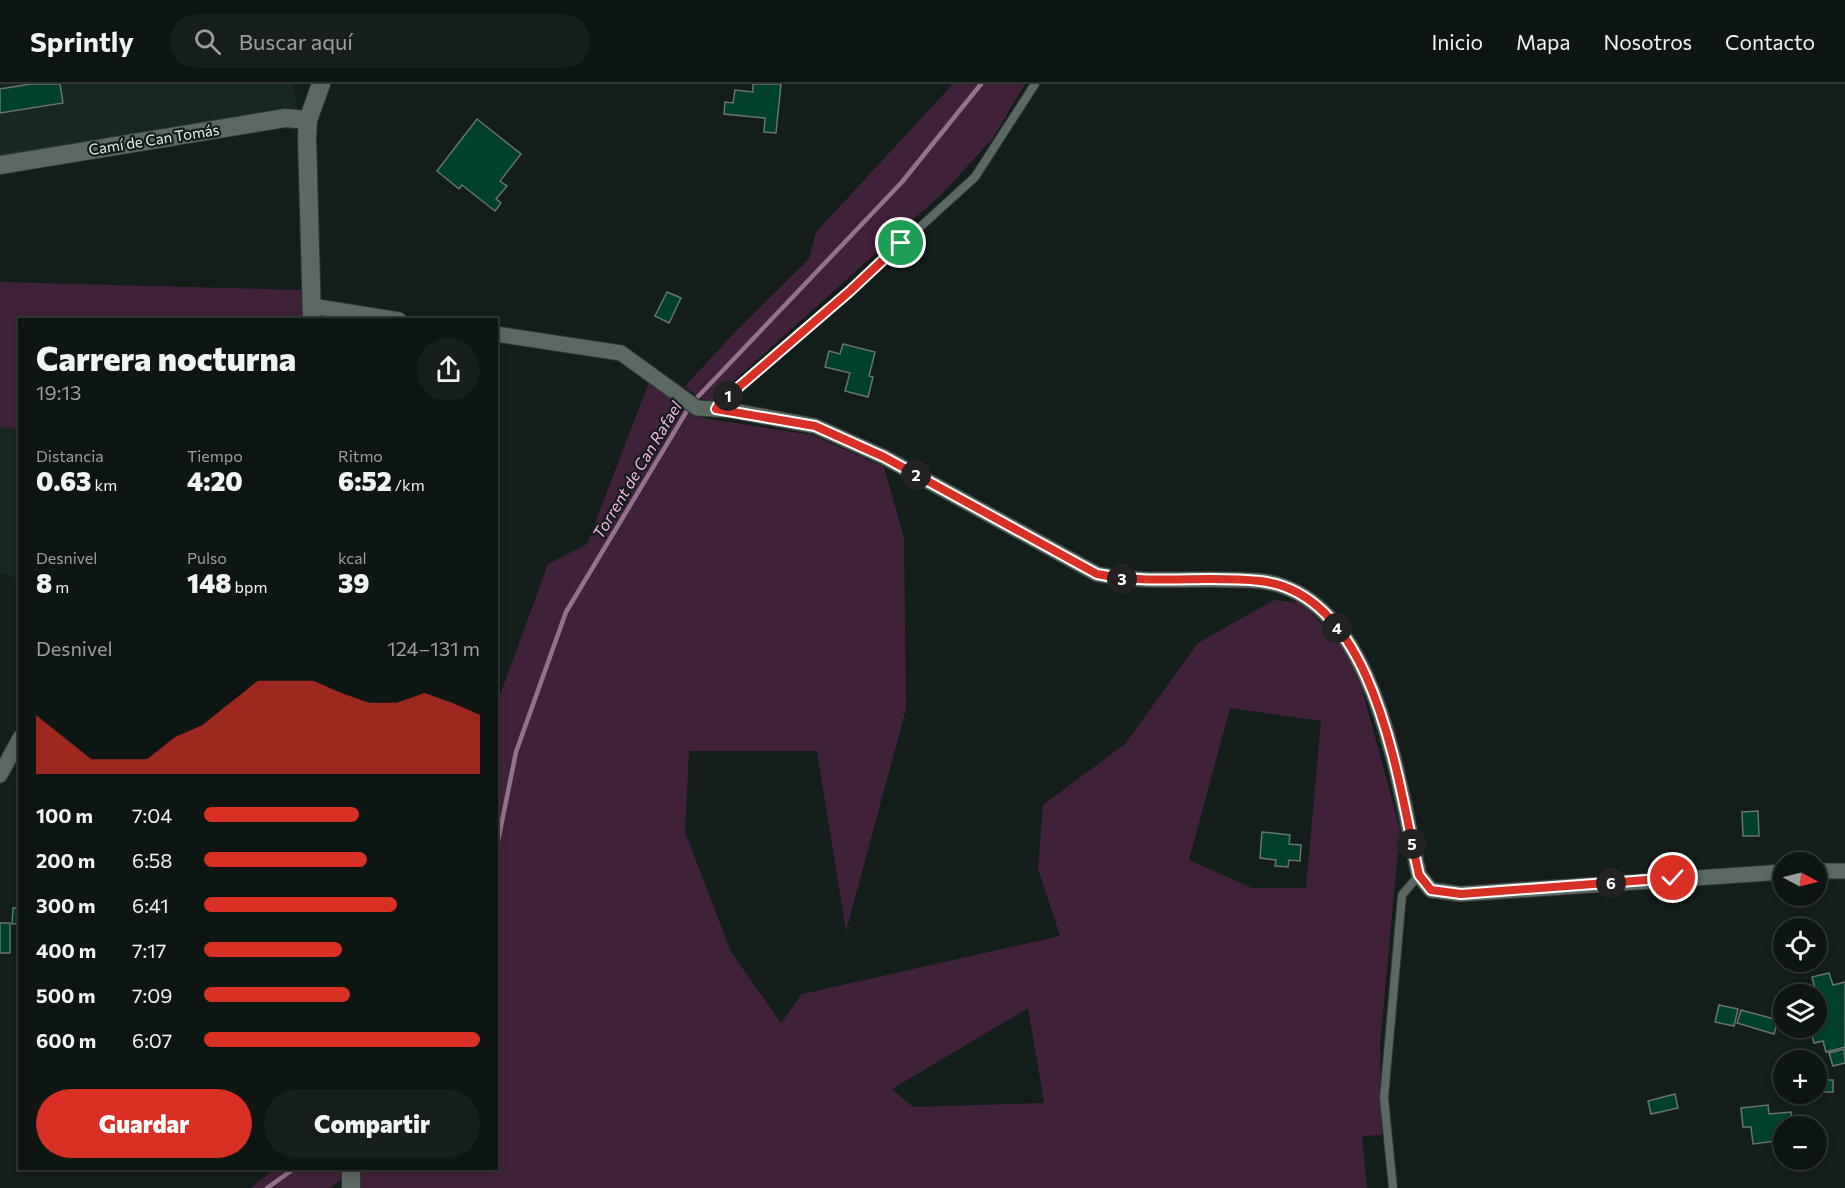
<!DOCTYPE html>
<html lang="es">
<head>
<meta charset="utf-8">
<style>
	body { margin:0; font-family:Commissioner,sans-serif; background:#171f1c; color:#f1f3f6; height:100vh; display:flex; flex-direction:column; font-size:22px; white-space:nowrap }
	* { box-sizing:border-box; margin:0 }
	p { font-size:20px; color:#9b9fa0 }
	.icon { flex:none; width:33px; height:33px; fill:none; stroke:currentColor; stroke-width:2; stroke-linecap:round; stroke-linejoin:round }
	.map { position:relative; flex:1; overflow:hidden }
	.drawer { position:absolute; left:18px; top:234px; width:480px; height:852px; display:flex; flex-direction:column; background:#0e1613; border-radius:0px; box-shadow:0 3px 9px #0003,0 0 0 2px #2e3533 }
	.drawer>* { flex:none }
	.needle { width:39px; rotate:97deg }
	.fabs { position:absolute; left:1773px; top:768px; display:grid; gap:12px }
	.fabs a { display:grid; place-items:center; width:54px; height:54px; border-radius:50%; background:#0e1613; box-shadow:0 3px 9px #0003,0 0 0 2px #2e3533; font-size:30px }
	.pin { position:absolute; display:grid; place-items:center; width:51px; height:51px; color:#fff; margin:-26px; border:3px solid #fff; border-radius:50%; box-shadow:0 2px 6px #0007 }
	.km { position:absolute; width:30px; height:30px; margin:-15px; border-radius:50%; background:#222; color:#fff; font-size:16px; line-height:30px; text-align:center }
	.round { display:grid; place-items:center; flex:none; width:63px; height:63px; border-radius:32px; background:#171f1c }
	.summary { display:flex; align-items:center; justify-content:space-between; height:102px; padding:0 18px }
	h1 { font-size:33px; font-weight:800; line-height:45px }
	.figures { display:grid; grid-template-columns:repeat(3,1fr); gap:9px; height:102px; padding:6px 18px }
	.figures div { display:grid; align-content:center }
	.figures b { font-size:26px; font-weight:800 }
	.figures small { font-size:16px; font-weight:400 }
	.figures p { font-size:16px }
	.chart { height:168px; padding:12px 18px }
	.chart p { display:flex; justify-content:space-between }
	.chart svg { width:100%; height:108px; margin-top:6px; fill:#d93025; opacity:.7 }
	.action { display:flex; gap:12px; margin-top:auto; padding:12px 18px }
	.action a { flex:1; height:69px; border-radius:36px; background:#d93025; color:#fff; font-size:24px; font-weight:800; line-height:69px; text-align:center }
	.action a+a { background:#171f1c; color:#f1f3f6 }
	ul { padding:0 18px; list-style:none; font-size:20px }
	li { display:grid; grid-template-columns:96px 72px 1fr; align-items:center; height:45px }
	li i { height:15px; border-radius:8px; background:#d93025 }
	header { display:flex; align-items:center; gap:36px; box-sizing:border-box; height:84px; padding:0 30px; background:#0e1613; border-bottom:2px solid #2e3533 }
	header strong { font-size:28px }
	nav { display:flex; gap:33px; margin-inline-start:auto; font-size:21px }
	.search { width:420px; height:54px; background:#171f1c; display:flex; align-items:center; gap:15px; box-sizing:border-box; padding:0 21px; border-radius:33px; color:#9b9fa0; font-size:22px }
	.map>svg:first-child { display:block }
	.built { fill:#172821 }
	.green { fill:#3f223a; fill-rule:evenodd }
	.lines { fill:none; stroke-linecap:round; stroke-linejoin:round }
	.stream { stroke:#92728e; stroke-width:4.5 }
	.building { fill:#00412d; stroke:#68746e; stroke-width:1.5 }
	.service-casing { stroke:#303633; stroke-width:10 }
	.minor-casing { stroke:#303633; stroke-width:17 }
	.tertiary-casing { stroke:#303633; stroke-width:20 }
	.service { stroke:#5c6862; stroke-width:8 }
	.minor { stroke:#5c6862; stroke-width:15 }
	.tertiary { stroke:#5c6862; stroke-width:18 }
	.route-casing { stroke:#fff; stroke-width:12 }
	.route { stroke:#d93025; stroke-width:8 }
	.labels { text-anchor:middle; stroke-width:4.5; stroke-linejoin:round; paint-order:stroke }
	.street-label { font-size:15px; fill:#e8efeb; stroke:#131d19 }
	.water-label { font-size:16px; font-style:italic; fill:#ffb3f1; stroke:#131d19 }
</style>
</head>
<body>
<header>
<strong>Sprintly</strong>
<div class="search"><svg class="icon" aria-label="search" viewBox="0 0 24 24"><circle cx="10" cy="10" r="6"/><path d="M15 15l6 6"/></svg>Buscar aquí</div>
<nav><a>Inicio</a><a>Mapa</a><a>Nosotros</a><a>Contacto</a></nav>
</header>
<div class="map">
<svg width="1845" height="1104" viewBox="0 0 1845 1104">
	<rect width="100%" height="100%" fill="#131d19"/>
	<!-- built -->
	<g class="built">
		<path d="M0,0H293L300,40L0,89Z"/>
		<path d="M0,343L19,346V495L0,489Z"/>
	</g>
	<!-- green -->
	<g class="green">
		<path d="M953,0H1025L993,54L943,109L709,319L684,303L736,247L809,175L816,148Z"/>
		<path d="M0,198L305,206L306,235L20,236L19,346L0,343Z"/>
		<path d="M649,298L697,333L812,351L884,383L904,454L906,625L846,847L817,667H689L685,748L731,868L781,939L802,910L1060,852L1038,785L1043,721L1125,660L1198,559L1274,516L1302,519L1345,565L1362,605L1400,745L1380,961L1382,1051L1362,1052L1367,1104H361L360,1085L496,1084L497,619L548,480L587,460ZM1230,624L1321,637L1306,804H1252L1189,776ZM1028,924L1044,1019L913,1023L892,1005Z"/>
		<path d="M275,1085H349L342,1095L330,1104H250Z"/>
	</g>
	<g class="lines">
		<!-- stream -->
		<g class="stream">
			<path d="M496,767L516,668L566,528L691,320L902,98L981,0"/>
			<path d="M267,1104L295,1084"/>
		</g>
	</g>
	<!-- building -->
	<g class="building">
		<path d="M31,0H60L63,19L0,29V5Z"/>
		<path d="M753,0H781L776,49L764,48L765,34L724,30L725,18L733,19L735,6L753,8Z"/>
		<path d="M477,35L521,70L500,97L507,102L496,115L501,119L495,127L462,101L459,105L437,87Z"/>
		<path d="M667,208L681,214L669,239L655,232Z"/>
		<path d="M843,260L875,268L869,292L873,293L868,313L845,307L850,289L825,283L829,267L840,270Z"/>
		<path d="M1758,727L1759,752H1743L1742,728Z"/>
		<path d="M1262,748L1290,751L1289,760L1301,761L1300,777L1289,776L1288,783L1275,782L1276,776L1260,774Z"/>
		<path d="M13,824H20V840H12Z"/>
		<rect x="0" y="839" width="10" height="30"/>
		<path d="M1829,889L1833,901L1845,898V963L1826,968L1823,957L1814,959L1810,944H1816V929L1821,927L1812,893Z"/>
		<path d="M1719,921L1738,925L1734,942L1715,938Z"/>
		<path d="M1741,926L1778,936L1774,950L1737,939Z"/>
		<path d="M1844,965L1845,979L1833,982L1829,969Z"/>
		<path d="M1816,980H1819V996H1833V1008H1816Z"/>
		<path d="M1675,1010L1678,1024L1651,1030L1648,1017Z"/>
		<path d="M1768,1021L1769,1030L1791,1028L1793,1042H1784V1056L1753,1060L1751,1043H1743L1741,1024Z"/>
	</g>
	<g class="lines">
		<defs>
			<g id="service">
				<path d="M716,325L719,319L850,207L975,93L1035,0"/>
				<path d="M1393,1104L1384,1014L1402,811L1419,791"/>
			</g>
			<g id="minor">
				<path d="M312,222L399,236"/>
				<path d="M496,250L621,269L697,324L729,326L815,342L884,373L1097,490C1151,501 1206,492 1260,497C1377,510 1398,701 1419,791L1431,806L1461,810L1784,788"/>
				<path d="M0,691L20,654"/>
				<path d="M1816,787H1845"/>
			</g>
			<g id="tertiary">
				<path d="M0,81L285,34L308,36"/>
				<path d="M312,236L307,53L308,36L321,0"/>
				<path d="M351,1084V1104"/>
			</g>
		</defs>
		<!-- service casing -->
		<use href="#service" class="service-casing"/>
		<!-- minor casing -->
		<use href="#minor" class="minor-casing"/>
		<!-- tertiary casing -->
		<use href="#tertiary" class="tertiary-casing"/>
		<!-- service -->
		<use href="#service" class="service"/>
		<!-- minor -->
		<use href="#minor" class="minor"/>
		<!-- tertiary -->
		<use href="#tertiary" class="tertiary"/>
	</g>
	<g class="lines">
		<defs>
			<path id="route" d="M901,159L850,207L719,320L716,325L815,342L884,373L1097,490C1151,501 1206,491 1260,497C1377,510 1398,701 1419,791L1431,806L1461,810L1673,794"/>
		</defs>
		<!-- route casing -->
		<use href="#route" class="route-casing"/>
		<!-- route -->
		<use href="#route" class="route"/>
	</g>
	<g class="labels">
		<!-- street labels -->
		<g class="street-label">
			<text transform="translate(154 56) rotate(-9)" y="5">Camí de Can Tomás</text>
		</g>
		<!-- water labels -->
		<g class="water-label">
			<text transform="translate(637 386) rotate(-59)" y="6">Torrent de Can Rafael</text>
		</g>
	</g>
</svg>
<div class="fabs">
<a><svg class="needle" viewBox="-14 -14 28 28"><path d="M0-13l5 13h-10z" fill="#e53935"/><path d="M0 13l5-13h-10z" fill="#9b9fa0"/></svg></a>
<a><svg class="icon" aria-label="locate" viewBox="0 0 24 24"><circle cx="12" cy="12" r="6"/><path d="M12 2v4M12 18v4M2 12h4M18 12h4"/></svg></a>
<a><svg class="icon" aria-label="layers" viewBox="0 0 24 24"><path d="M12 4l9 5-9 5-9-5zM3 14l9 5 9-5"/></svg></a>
<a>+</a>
<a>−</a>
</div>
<div class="pin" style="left:901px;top:159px;background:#1e9e55"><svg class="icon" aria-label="arrive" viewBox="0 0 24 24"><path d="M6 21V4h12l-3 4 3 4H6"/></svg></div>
<div class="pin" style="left:1673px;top:794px;background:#d93025"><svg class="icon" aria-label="check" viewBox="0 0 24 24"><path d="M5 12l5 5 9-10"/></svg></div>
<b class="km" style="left:728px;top:312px">1</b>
<b class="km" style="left:916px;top:391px">2</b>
<b class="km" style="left:1122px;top:495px">3</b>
<b class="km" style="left:1337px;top:544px">4</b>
<b class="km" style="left:1412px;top:760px">5</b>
<b class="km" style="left:1611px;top:799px">6</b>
<section class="drawer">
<div class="summary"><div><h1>Carrera nocturna</h1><p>19:13</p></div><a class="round"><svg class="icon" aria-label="share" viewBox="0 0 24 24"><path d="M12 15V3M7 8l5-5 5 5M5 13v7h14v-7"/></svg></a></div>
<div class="figures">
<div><p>Distancia</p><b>0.63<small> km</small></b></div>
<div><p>Tiempo</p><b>4:20</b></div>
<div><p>Ritmo</p><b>6:52<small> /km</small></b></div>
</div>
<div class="figures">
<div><p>Desnivel</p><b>8<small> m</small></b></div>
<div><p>Pulso</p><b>148<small> bpm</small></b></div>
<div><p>kcal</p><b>39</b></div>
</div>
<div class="chart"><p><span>Desnivel</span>124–131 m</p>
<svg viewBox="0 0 160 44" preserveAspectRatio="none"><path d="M0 44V20L10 29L20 38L30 38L40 38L50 29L60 24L70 15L80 6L90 6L100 6L110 11L120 15L130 15L140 11L150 15L160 20V44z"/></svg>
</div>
<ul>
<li><b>100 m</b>7:04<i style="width:56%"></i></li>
<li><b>200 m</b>6:58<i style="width:59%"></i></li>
<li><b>300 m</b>6:41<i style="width:70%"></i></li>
<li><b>400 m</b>7:17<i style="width:50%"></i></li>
<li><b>500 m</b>7:09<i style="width:53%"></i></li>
<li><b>600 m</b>6:07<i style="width:100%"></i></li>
</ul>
<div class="action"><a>Guardar</a><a>Compartir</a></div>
</section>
</div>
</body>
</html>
